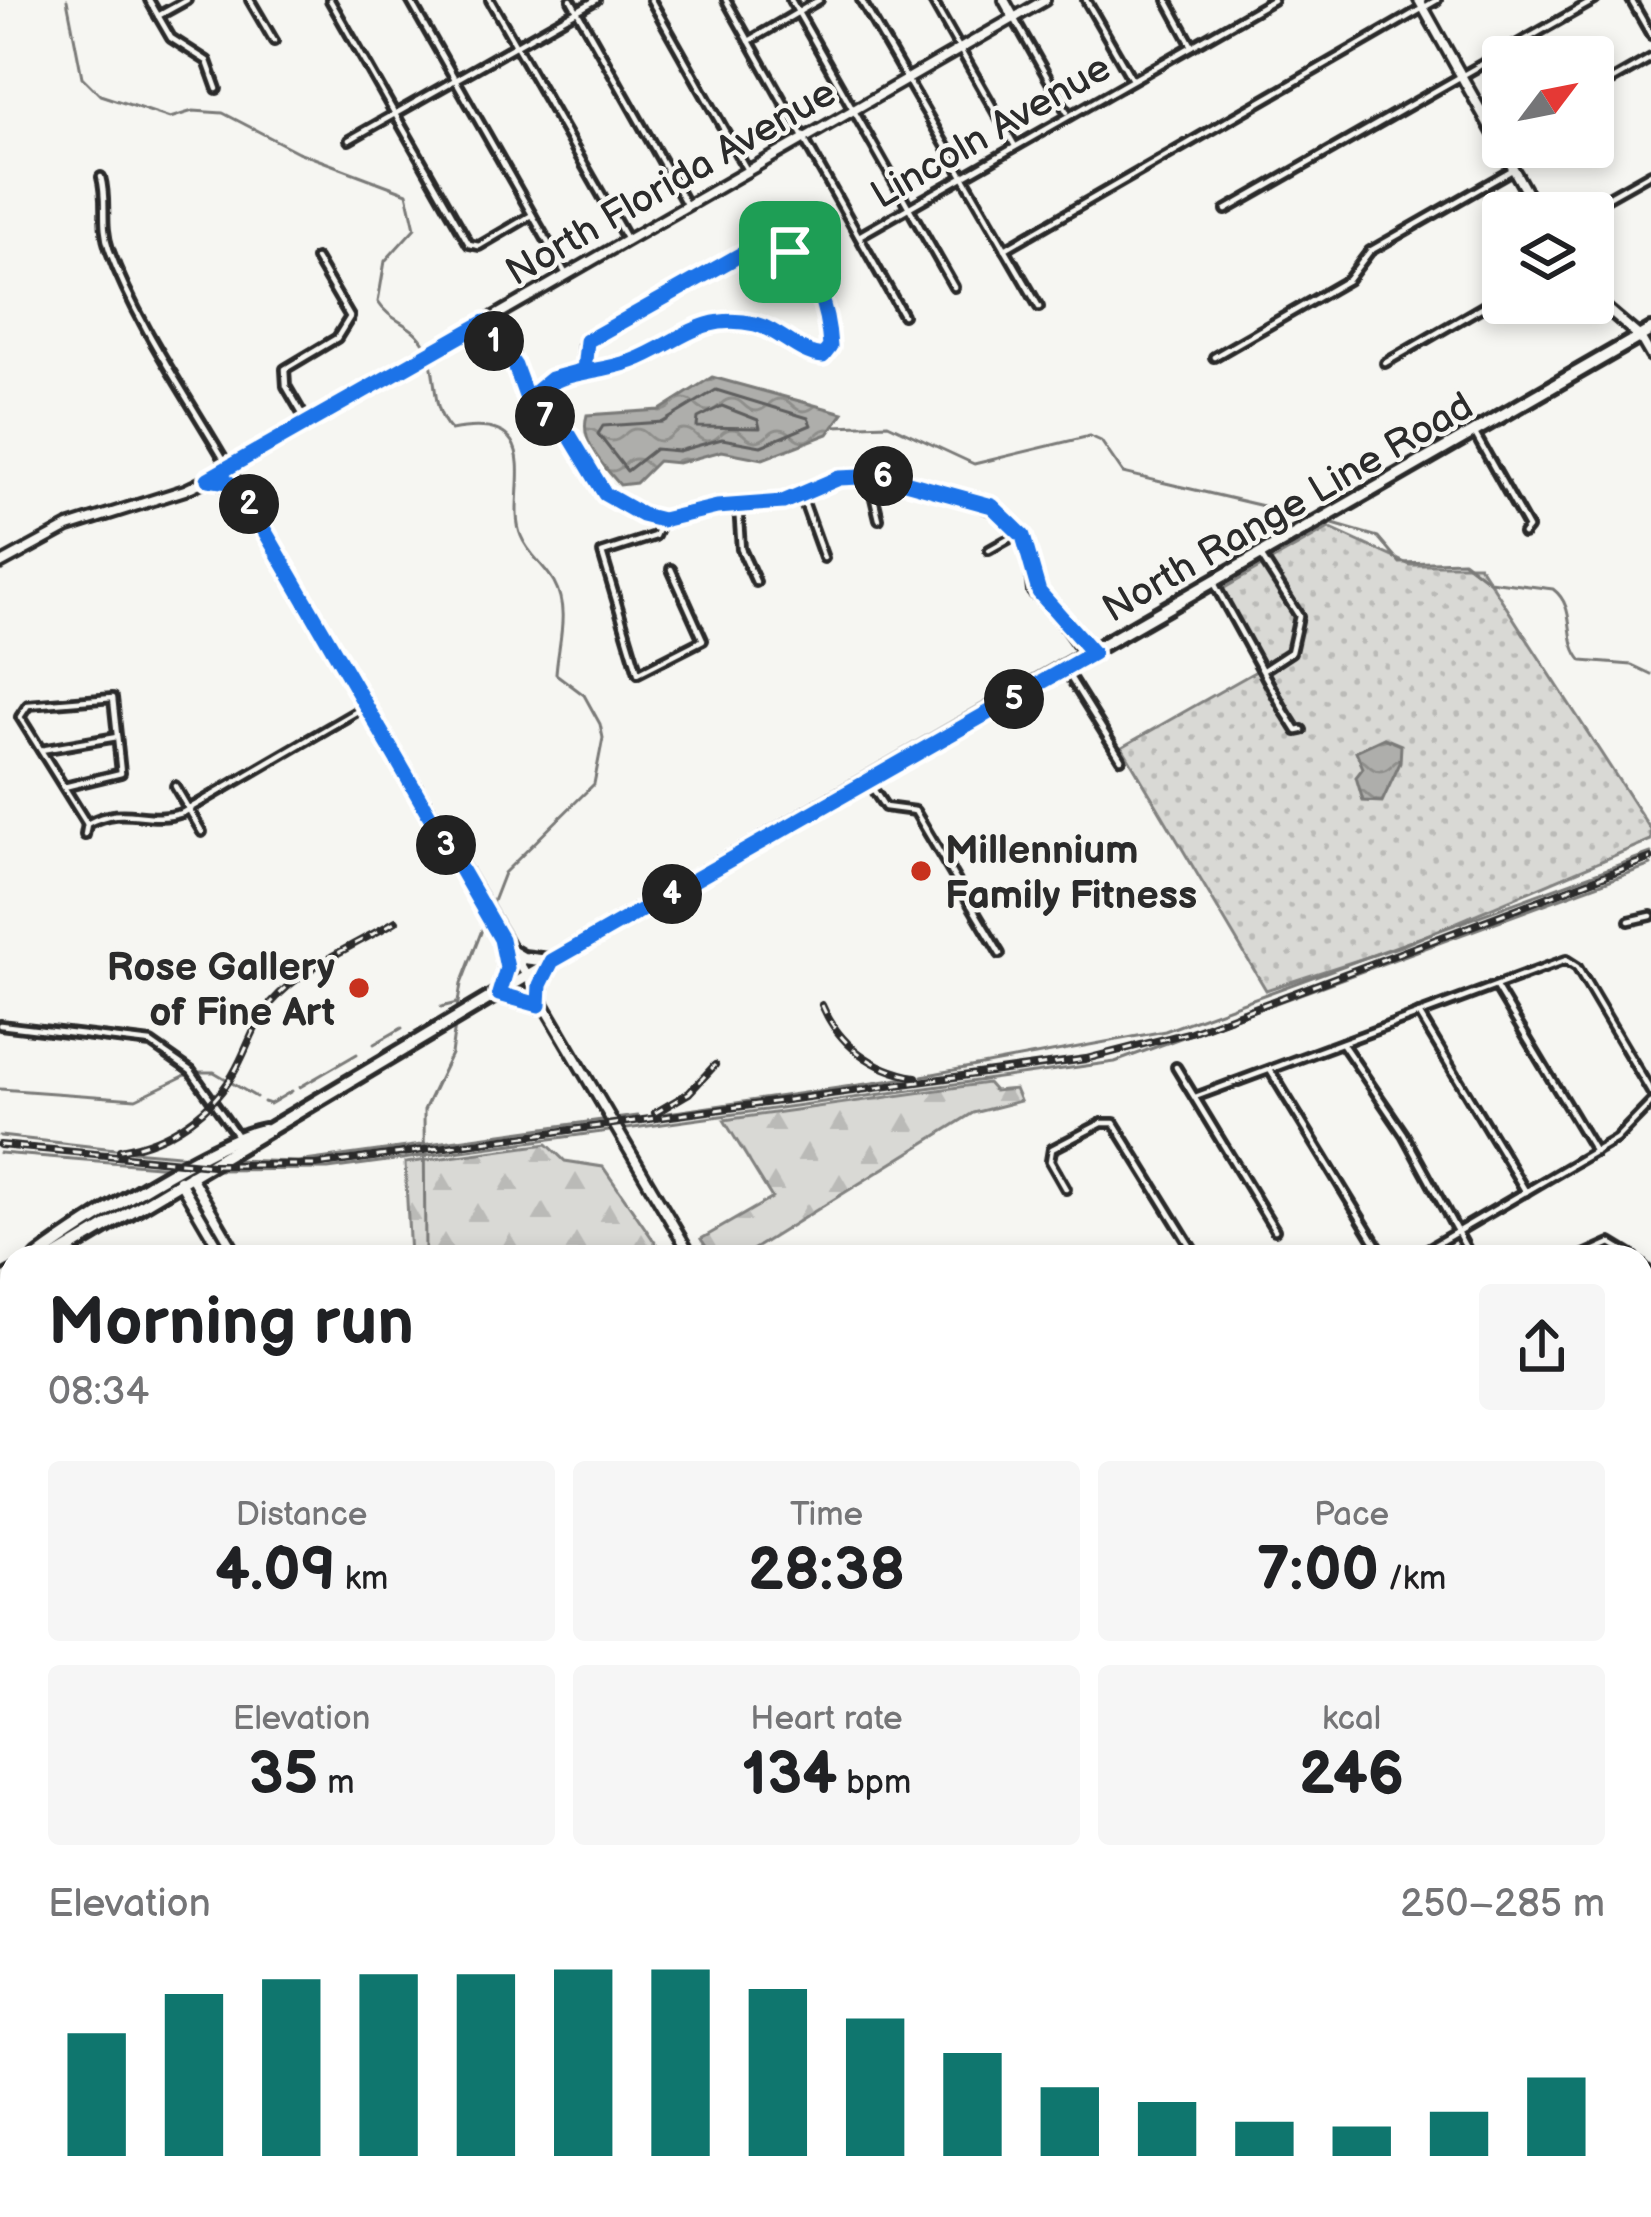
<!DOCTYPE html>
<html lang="en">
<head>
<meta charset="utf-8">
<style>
	body { margin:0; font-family:"Balsamiq Sans",sans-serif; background:#f6f6f6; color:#202124; height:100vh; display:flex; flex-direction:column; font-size:45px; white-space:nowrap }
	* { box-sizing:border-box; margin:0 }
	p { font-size:39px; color:#757577 }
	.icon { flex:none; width:66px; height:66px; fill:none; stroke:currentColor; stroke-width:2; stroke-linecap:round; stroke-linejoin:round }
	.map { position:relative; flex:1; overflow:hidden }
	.details { position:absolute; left:0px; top:1245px; width:1653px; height:972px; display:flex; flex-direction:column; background:#fff; border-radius:36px 36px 0 0; box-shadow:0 6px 18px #0003 }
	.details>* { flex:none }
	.needle { width:78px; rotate:58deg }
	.tools { position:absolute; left:1482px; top:36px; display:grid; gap:24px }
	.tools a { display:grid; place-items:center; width:132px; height:132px; border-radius:12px; background:#fff; box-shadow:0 6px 18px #0003; font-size:60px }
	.pin { position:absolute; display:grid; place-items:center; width:102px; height:102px; color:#fff; margin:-51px; border-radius:24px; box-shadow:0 6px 18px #0006 }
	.km { position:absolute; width:60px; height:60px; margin:-30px; border-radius:50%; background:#222; color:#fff; font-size:33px; line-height:60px; text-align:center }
	.round { display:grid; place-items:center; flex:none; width:126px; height:126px; border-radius:12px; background:#f6f6f6 }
	.headline { display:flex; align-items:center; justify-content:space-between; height:204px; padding:0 48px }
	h1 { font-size:66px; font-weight:700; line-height:90px }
	.metrics { display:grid; grid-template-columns:repeat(3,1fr); gap:18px; height:204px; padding:12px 48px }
	.metrics div { display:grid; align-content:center; border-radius:12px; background:#f6f6f6; text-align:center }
	.metrics b { font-size:60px; font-weight:700 }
	.metrics small { font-size:33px; font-weight:400 }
	.metrics p { font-size:33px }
	.chart { height:336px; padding:24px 48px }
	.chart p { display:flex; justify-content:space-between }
	.chart svg { width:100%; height:216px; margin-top:12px; stroke:#0f766e; stroke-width:6 }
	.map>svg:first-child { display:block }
	.grass { fill:url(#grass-dots); stroke:#828280; stroke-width:3 }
	.forest { fill:url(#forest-firs); stroke:#828280; stroke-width:3 }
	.park { fill:#d9d9d5; stroke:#828280; stroke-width:3 }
	.water { fill:url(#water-waves); stroke:#7a7a78; stroke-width:3 }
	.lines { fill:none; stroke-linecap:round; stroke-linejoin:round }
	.shore { stroke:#5f5f5e; stroke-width:3 }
	.stream { stroke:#7a7a78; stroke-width:3 }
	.street-casing { stroke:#2b2b2b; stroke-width:14 }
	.secondary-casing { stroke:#2b2b2b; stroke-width:16 }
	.primary-casing { stroke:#2b2b2b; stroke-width:20 }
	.street { stroke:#f6f6f2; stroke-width:4.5 }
	.secondary { stroke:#f6f6f2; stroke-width:8 }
	.primary { stroke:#f6f6f2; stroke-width:10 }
	.rail-casing { stroke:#2b2b2b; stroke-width:8 }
	.rail { stroke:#f6f6f2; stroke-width:3; stroke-dasharray:9; stroke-linecap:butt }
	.route-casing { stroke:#fff; stroke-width:24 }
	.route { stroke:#1a73e8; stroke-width:15 }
	.poi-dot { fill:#c8321e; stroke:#f6f6f2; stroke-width:4.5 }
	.labels { text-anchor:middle; stroke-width:9; stroke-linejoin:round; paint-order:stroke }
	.street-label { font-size:39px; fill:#2b2b2b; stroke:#f6f6f2 }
	.poi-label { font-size:39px; font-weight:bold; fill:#2b2b2b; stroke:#f6f6f2; text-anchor:start }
</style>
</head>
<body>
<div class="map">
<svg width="1651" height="2217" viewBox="0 0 1651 2217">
	<defs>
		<pattern id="grass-dots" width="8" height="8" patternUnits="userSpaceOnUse" patternTransform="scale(3)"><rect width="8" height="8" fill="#d9d9d5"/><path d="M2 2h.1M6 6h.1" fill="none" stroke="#babab7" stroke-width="1.8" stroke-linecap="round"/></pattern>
		<pattern id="forest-firs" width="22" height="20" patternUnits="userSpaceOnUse" patternTransform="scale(3)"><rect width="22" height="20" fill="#d9d9d5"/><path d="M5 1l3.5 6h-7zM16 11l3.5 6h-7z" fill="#babab7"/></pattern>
		<pattern id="water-waves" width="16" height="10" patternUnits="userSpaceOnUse" patternTransform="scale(3)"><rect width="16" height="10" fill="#aeaeab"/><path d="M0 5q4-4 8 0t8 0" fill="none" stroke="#8e8e8b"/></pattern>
	</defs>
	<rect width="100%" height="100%" fill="#f6f6f2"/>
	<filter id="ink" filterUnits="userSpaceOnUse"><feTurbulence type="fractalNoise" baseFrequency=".00833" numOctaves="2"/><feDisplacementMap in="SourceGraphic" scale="24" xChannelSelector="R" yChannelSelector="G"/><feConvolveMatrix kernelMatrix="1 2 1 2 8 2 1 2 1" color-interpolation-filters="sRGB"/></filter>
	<g filter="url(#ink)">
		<!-- grass -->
		<g class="grass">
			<path d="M1329,528L1410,565H1479L1651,830V840L1401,946L1266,990L1122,747L1258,670L1214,594Z"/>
			<path d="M1651,1820V2217H1644L1637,2205H1641V1825Z"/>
		</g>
		<!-- forest -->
		<g class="forest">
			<path d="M987,1083L994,1091L1015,1089L1020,1101L973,1113L741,1257H713L701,1239L772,1198L724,1120Z"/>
			<path d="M547,1144L565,1161L603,1167L665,1257H410L405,1163Z"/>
			<path d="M12,2007V2177L0,2184V2014Z"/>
		</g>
		<!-- park -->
		<path class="park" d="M1109,2205H1259L1267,2217H1118Z"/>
		<!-- water -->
		<g class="water">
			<path d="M712,377L843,413L828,434L763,459L722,451L678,463L658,461L636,483L620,485C603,465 579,442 587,415L660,410Z"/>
			<path d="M1384,738L1401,745L1400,763L1382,802L1363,801L1356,777L1363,768L1356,751Z"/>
		</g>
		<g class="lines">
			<!-- shore -->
			<g class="shore">
				<path d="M716,390L808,418L811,425L761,446L722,439L678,451L655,449L627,471L598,434L603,426L663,422Z"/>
				<path d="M722,406L758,420L760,428L697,427L698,418Z"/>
			</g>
			<!-- stream -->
			<g class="stream">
				<path d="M67,0L82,77L100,95L170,118L193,111L223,113L298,152L407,193L415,228L385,261L378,302C391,323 415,323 426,347C439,374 429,407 451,430C553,411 504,496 521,536C528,554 545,566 554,582C570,611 558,643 556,674L584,695L600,724L603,738L594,784L504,873L461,984L456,1015"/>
				<path d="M834,426L888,424L974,464L1090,436L1101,441L1123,473L1310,517"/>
				<path d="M1333,524L1378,537L1400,563L1463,561L1489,581L1553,589C1578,608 1563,641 1582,661L1632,665L1651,674"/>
				<path d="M441,1007L457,1003"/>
				<path d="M374,1044L402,1028"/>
				<path d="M198,1072H214L226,1079"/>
				<path d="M922,1076L1165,1031L1651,853"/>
				<path d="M232,1083L256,1097"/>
				<path d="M300,1087L357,1054"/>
				<path d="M0,1089L136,1099L188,1074"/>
				<path d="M264,1102L270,1104L292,1091"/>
				<path d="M661,1114L907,1078"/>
				<path d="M614,1119L637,1116"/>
				<path d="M619,1130L1115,1062L1651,865"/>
				<path d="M0,1136L115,1149"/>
				<path d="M132,1151L190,1156"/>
				<path d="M0,1153L170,1167"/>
				<path d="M230,1160L298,1162L602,1120"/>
				<path d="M211,1170L328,1169L609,1131"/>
				<path d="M425,1257L424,1110L451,1054L455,1025"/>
				<path d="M0,1890L12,1886"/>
				<path d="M486,2205L489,2217"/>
			</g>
			<defs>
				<g id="street">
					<path d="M149,0L171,38L207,61L217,89"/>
					<path d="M250,0L274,41"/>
					<path d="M330,0L469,244L479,246L532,215"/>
					<path d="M410,0L567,276"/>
					<path d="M490,0L627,240"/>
					<path d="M571,0L686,204"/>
					<path d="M651,0L748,172"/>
					<path d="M726,0L903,315"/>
					<path d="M791,0L954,287"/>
					<path d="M861,0L1039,307"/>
					<path d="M932,0L1015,146"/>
					<path d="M1086,0L1131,78"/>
					<path d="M1167,0L1192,46"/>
					<path d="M1631,0L1651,35"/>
					<path d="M158,16L187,0"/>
					<path d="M1014,18L1067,112"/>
					<path d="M749,41L819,0"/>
					<path d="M1593,91L1651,58"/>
					<path d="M349,140L596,0"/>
					<path d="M101,177C108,202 100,223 109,249C137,325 188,397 229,468"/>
					<path d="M1226,210L1595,0"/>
					<path d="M1580,213L1651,173"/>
					<path d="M859,236L1273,0"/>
					<path d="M1005,249L1437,0"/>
					<path d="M486,322L515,366"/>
					<path d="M493,334L513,354L527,399L570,435L591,475L623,508L662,520L717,507L783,503L839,478L911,480L1008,517L1028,546L1032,592L1057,613"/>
					<path d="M1214,357L1348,280L1370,251L1512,170"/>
					<path d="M1385,363L1503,295"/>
					<path d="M527,399L558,376L629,363L698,326L750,323L823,356L830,347C828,306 810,236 756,247L587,341L582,348L583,370"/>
					<path d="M308,424L286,386L285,369L337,338L350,317L316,259"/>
					<path d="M1474,432L1528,528L1523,534"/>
					<path d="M869,477L879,519"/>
					<path d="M801,494L824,558"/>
					<path d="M738,505L741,549L756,582"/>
					<path d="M661,522L655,536L602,553L638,673L703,640L671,569"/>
					<path d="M989,550L1021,532"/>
					<path d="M1261,556L1299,616L1291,652L1265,669"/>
					<path d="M1031,579L1082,652"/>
					<path d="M1214,583L1285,712L1297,731L1302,730"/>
					<path d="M1068,630L1090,649"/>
					<path d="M1065,669L1121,759"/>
					<path d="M41,750L117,737"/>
					<path d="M869,783L885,807L915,811L1000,954"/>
					<path d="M175,786L202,832"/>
					<path d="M64,787L121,773L113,698L28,705L20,717L87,824"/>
					<path d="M85,835L87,824C125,803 146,825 182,813L366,706"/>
					<path d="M1629,921L1651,916"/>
					<path d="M1496,987L1595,1152"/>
					<path d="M1419,1014L1526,1192"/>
					<path d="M0,1025L151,1043L191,1071L238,1137"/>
					<path d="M1342,1043L1404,1134L1471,1257"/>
					<path d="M1176,1067L1275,1230"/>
					<path d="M1270,1070L1384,1257"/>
					<path d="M1195,1097L1566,960L1577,967L1651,1092"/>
					<path d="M1066,1189L1050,1161L1052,1149L1102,1123H1114L1197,1257"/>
					<path d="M1414,1257L1616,1139L1651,1103"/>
					<path d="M1580,1257L1611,1243L1634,1257"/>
					<path d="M1641,1264L1651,1274"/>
					<path d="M0,1338L12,1359"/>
					<path d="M0,1362L12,1382"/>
					<path d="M1641,1393L1651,1408"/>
					<path d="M0,1422L12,1406"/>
					<path d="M1641,1500L1651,1507"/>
					<path d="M1641,1527L1651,1517"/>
					<path d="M1641,1710L1651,1708"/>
					<path d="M0,1850L12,1871"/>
					<path d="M716,2205L719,2217"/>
					<path d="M870,2205L882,2217"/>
					<path d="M48,2217L68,2205"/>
					<path d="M205,2217L225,2205"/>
				</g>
				<g id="secondary">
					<path d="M1004,0L1014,18"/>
					<path d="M1419,0L1538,213"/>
					<path d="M1593,297L1640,337L1651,356"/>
					<path d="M229,469L692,1257"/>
					<path d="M209,479L239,490"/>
					<path d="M0,564L68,527L185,490L229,469L1045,0"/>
					<path d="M190,1175L238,1257"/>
					<path d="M179,1180L224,1257"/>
					<path d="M1641,1818L1651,1812"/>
					<path d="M0,1838L12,1829"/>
					<path d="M1265,2205L1272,2217"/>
					<path d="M904,2217L924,2205"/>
				</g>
				<g id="primary">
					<path d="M506,948L507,968L499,994L539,1005L540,985L550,964"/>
					<path d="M506,948L523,958L549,961"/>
					<path d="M38,1257C80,1226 218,1138 264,1130"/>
					<path d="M55,1257L552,961L1651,330"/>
					<path d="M0,1281L12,1274"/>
					<path d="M0,1290L12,1283"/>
				</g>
			</defs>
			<!-- street casing -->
			<use href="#street" class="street-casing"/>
			<!-- secondary casing -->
			<use href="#secondary" class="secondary-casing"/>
			<!-- primary casing -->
			<use href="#primary" class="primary-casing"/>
			<!-- street -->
			<use href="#street" class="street"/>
			<!-- secondary -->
			<use href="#secondary" class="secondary"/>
			<!-- primary -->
			<use href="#primary" class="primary"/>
			<defs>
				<g id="rail">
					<path d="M822,1005C839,1045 873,1070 916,1077"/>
					<path d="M655,1113L689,1093L715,1065"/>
					<path d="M0,1145L212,1165H315L1086,1059L1191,1032L1651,858"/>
					<path d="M120,1150C169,1142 214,1112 237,1067C249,1045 255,1021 272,1002C303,966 356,945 396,921"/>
				</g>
			</defs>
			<!-- rail casing -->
			<use href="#rail" class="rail-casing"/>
			<!-- rail -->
			<use href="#rail" class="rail"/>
		</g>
	</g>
	<g class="lines" filter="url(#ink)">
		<defs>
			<path id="route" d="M790,252L766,244L747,251L587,341L584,370L551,379L527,399L515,366L485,322L208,479L228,482L245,497L501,939L507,968L499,994L539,1005L540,985L552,961L1093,653L1039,592L1023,536L992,506L883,476L839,478L783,502L717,507L662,520L642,515L605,494L570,436L527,399C565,367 589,376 632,361C676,345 701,311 755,324C780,330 798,354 823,356L830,347C828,311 818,276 790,252"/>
		</defs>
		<!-- route casing -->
		<use href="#route" class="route-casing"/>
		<!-- route -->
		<use href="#route" class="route"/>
	</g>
	<!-- markers -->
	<g class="poi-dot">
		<circle cx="921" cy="871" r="12"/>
		<circle cx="359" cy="988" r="12"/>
	</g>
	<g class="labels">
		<!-- street labels -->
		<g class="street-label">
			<text transform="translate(990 130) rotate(-30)" y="14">Lincoln Avenue</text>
			<text transform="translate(670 181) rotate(-30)" y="14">North Florida Avenue</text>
			<text transform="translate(1287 506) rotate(-30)" y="14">North Range Line Road</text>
		</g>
		<!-- poi labels -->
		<g class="poi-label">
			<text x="945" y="863">Millennium<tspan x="945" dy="45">Family Fitness</tspan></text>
			<text x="335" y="980" text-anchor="end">Rose Gallery<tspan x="335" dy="45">of Fine Art</tspan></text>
		</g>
	</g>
</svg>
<div class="tools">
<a><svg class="needle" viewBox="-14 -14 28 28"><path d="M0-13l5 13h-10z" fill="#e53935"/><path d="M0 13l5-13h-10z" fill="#757577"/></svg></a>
<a><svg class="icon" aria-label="layers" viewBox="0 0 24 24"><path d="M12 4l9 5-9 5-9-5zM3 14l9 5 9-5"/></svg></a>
</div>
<div class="pin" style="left:790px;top:252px;background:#1e9e55"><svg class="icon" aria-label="arrive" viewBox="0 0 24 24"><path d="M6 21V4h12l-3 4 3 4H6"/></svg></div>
<b class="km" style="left:494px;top:341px">1</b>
<b class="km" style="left:249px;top:504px">2</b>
<b class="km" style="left:446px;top:845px">3</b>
<b class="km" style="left:672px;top:894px">4</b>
<b class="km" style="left:1014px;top:699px">5</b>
<b class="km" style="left:883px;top:476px">6</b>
<b class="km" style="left:545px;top:416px">7</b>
<section class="details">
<div class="headline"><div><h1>Morning run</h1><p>08:34</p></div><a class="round"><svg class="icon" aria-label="share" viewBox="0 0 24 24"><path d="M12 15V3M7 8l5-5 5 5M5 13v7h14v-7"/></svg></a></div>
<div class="metrics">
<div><p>Distance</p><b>4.09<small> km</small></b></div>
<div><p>Time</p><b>28:38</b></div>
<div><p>Pace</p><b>7:00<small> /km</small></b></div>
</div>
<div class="metrics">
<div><p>Elevation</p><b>35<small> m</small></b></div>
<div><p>Heart rate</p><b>134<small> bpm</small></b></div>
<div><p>kcal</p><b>246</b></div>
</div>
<div class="chart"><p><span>Elevation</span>250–285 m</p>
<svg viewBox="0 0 160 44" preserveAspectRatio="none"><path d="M5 44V19M15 44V11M25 44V8M35 44V7M45 44V7M55 44V6M65 44V6M75 44V10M85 44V16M95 44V23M105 44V30M115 44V33M125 44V37M135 44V38M145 44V35M155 44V28"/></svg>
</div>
</section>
</div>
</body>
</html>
